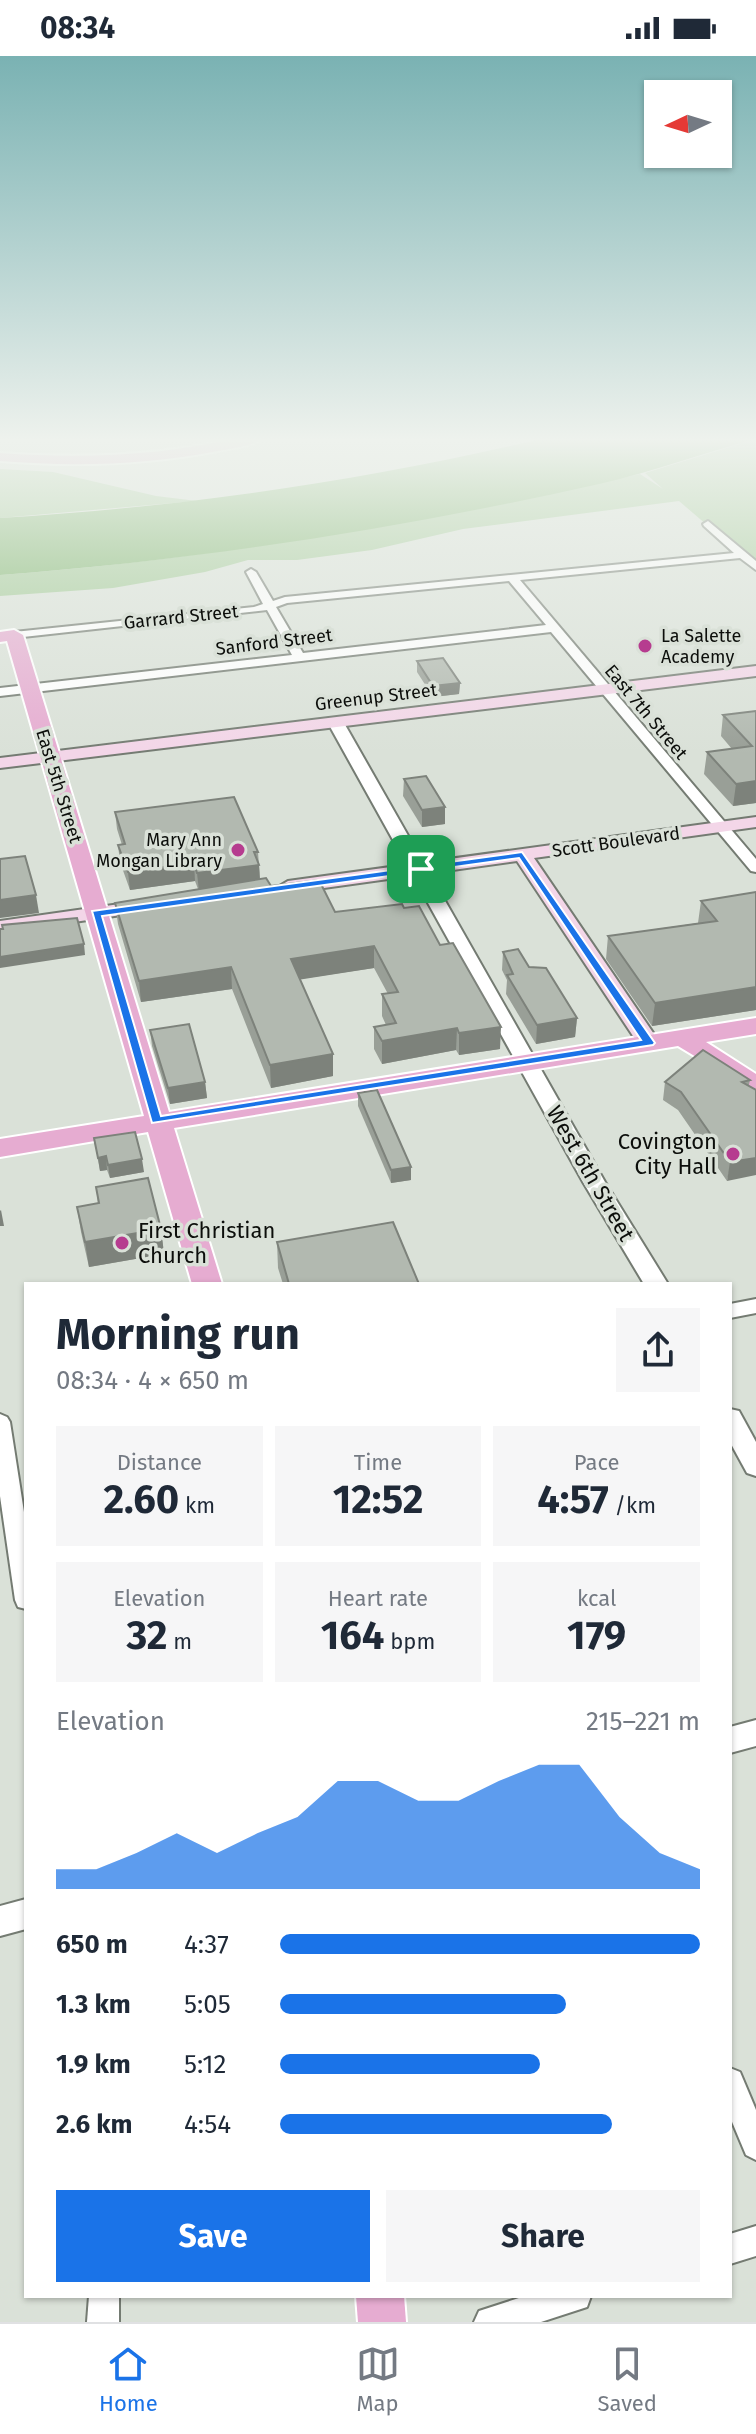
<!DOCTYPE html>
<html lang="en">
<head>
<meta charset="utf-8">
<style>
	body { margin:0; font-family:"Fira Sans",sans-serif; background:#f6f6f7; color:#1f2937; height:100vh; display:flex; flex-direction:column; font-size:30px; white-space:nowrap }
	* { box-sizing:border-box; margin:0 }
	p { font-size:26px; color:#747a83 }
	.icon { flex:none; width:44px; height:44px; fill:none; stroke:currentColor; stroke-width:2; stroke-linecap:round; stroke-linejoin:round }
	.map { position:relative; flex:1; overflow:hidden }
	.details { position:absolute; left:24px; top:1226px; width:708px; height:1016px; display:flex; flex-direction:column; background:#fff; border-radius:0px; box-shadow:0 2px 6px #0004 }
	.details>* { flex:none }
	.needle { width:52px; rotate:266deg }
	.fabs { position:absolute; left:644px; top:24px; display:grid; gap:16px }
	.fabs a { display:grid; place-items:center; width:88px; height:88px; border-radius:0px; background:#fff; box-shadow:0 2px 6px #0004; font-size:40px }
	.pin { position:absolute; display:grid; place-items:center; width:68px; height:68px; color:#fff; margin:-34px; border-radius:16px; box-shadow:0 4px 12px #0006 }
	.round { display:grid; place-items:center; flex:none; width:84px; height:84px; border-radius:0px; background:#f6f6f7 }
	.headline { display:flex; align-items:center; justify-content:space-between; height:136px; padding:0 32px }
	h1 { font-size:44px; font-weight:700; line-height:60px }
	.figures { display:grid; grid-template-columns:repeat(3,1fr); gap:12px; height:136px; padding:8px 32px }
	.figures div { display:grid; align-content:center; border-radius:0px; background:#f6f6f7; text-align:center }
	.figures b { font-size:40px; font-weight:700 }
	.figures small { font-size:22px; font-weight:400 }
	.figures p { font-size:22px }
	.chart { height:224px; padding:16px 32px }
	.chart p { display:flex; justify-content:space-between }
	.chart svg { width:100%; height:144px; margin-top:8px; fill:#1a73e8; opacity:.7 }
	.action { display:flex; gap:16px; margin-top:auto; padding:16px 32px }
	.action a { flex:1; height:92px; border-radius:0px; background:#1a73e8; color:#fff; font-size:32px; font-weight:700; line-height:92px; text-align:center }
	.action a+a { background:#f6f6f7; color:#1f2937 }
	ul { padding:0 32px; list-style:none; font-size:26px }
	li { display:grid; grid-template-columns:128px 96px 1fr; align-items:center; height:60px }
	li i { height:20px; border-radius:10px; background:#1a73e8 }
	.status { display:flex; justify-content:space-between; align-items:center; height:56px; padding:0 40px; background:#fff; direction:ltr }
	.status svg { height:22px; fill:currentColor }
	.dock { display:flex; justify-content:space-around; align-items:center; height:112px; border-top:2px solid #e0e1e3; background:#fff; font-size:22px; color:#747a83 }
	.dock a { display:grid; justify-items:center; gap:4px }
	.dock .selected { color:#1a73e8 }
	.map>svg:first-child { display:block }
	.green { fill:#9ec791 }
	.water { fill:#76b063 }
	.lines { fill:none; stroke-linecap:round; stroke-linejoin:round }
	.minor-casing { stroke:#747b72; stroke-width:4 }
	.tertiary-casing { stroke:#747b72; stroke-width:4 }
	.secondary-casing { stroke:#747b72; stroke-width:4 }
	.primary-casing { stroke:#fff; stroke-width:4 }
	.minor { fill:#fff; fill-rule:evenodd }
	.tertiary { fill:#fff; fill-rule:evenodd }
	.secondary { fill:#f3d6e8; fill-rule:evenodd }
	.primary { fill:#e6acd1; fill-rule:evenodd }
	.wall { fill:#999f97 }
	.shaded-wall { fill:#7d827b }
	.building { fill:#b2b9b0; stroke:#7d827b; stroke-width:2 }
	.route { fill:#1a73e8; stroke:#fff; stroke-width:2; fill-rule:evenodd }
	.poi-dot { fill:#b63c8f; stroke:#dae1d8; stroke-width:3 }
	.labels { text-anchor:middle; stroke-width:7; stroke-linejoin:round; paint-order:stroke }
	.far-street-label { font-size:18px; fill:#0c0e0b; stroke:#dae1d8 }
	.far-poi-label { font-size:18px; fill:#0c0e0b; stroke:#dae1d8; text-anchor:start }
	.poi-label { font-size:22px; fill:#0c0e0b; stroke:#dae1d8; text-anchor:end }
	.street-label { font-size:22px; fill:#0c0e0b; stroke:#dae1d8 }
</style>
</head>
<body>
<div class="status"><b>08:34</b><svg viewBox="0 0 49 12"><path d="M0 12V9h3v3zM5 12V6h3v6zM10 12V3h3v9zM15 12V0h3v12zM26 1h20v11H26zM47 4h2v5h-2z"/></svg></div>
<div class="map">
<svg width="756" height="2266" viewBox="0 0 756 2266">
	<rect width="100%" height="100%" fill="#dae1d8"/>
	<!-- green -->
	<g class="green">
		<path d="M756,383V511L679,445L463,473L372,494L297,504H248L205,516L113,532L0,540V519C215,503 429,465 640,418L663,433L645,417Z"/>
		<path d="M0,413L53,416L156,440L197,445L0,462Z"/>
	</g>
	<!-- water -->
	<path class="water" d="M549,381L756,383C703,397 652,416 599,428C403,472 200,504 0,519V462C185,451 369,424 549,381Z"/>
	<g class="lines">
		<defs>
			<g id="minor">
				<path d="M708,465L756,505V514L740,502L520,524L756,803V816L751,815L551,576L0,640V632L292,599L267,554L14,582L8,579L14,576L254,551L263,548L246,516L251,513L256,516L273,545L285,541L734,497L704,470L703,468ZM509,525L546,569L303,597L276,551L287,547Z"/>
				<path d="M756,1243V1257L730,1262V1248Z"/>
				<path d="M0,1358L7,1361L10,1366L26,1469V1553L18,1551L15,1544L0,1440Z"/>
				<path d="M730,2012L740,2016L756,2054V2104L746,2099L730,2061Z"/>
				<path d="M756,2170V2200L730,2208V2178Z"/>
				<path d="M89,2240H119V2266H87Z"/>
				<path d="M525,2240H591L587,2251L541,2266H474L479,2255Z"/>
			</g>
			<g id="tertiary">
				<path d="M331,664L344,667L605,1126L668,1228H644L583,1126L328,667Z"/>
				<path d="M730,1353L739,1355L756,1386V1420L747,1417L730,1386Z"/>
				<path d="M756,1664V1690L730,1697V1671Z"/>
				<path d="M26,1843V1873L0,1880V1850Z"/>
			</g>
			<g id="secondary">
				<path d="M756,610V620L0,712V702Z"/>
				<path d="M756,761V771L534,802L660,987L649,994L641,992L517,805L288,837L278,831L288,825Z"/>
				<path d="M148,844L158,850L155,854L0,877V865Z"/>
			</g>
			<g id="primary">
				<path d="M241,381H265C254,390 232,392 218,395C145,409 74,411 0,405V397C81,403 162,400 241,381Z"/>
				<path d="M14,574L23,579L169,1056L756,962V978L706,986L756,1018V1037L678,990L174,1072L222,1228H192L148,1076L0,1101V1083L144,1060L7,585L0,586V576Z"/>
				<path d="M356,2240H404L406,2266H358Z"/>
			</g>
		</defs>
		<!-- minor casing -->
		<use href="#minor" class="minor-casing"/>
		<!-- tertiary casing -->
		<use href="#tertiary" class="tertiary-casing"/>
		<!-- secondary casing -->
		<use href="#secondary" class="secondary-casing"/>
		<!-- primary casing -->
		<use href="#primary" class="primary-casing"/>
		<!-- minor -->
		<use href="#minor" class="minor"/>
		<!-- tertiary -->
		<use href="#tertiary" class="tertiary"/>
		<!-- secondary -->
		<use href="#secondary" class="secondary"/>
		<!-- primary -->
		<use href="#primary" class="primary"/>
	</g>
	<!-- wall -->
	<g class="wall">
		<path d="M417,605L460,627L459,638L433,641L417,616Z"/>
		<path d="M756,655V747L733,750L704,718L707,696L732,693L721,680L723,659Z"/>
		<path d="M404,723L445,751V768L422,771L403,740Z"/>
		<path d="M115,756L258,796L260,823L271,830L335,856L404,852L440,889L500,993L459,999L456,994L382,1008L374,993V971L386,969L382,960V938H388L374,912L300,923L333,998V1020L271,1032L232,933L141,946L118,868L115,847L198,833L195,825L130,834L120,806L118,789H122L117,773Z"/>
		<path d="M756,836V954L652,970L606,903L608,880L698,867L701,845Z"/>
		<path d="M503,896L529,911L577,962L575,981L536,988L506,938L507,924L502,914Z"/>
		<path d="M150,974L205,1026L207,1042L170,1048L152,990Z"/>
		<path d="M750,1024L727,1125L678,1054L663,1044L665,1026Z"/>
		<path d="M358,1037L411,1111V1124L391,1127L358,1050Z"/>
		<path d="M94,1082L144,1116L110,1122L107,1114L100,1115Z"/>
		<path d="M96,1131L161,1173L164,1198L89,1211L81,1176L77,1151L98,1147Z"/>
		<path d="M277,1186L419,1228H283L278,1212Z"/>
	</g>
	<!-- shaded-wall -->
	<g class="shaded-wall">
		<path d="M460,627L459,638L433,641V630Z"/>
		<path d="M756,725V747L733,750L736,728Z"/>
		<path d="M445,751V768L422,771V754Z"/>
		<path d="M194,807L195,825L130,834L128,816Z"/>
		<path d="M259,809L260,826L199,835L197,817Z"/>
		<path d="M36,839L39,857L0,862V844Z"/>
		<path d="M84,888L85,899L0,912V901Z"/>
		<path d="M374,890V912L291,925V903Z"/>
		<path d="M231,911L232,933L141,946L139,925Z"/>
		<path d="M756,931V954L652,970L655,947Z"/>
		<path d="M577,962L575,981L536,988L537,969Z"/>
		<path d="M501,971L500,993L459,999V977Z"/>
		<path d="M457,972L456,994L382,1008V985Z"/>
		<path d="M333,998V1020L271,1032L270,1009Z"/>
		<path d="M205,1026L207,1042L170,1048L168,1032Z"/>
		<path d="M106,1100L107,1114L100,1115L98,1102Z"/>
		<path d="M756,1102V1119L727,1125L730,1106Z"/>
		<path d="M142,1103L144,1116L110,1122L108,1109Z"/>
		<path d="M411,1111V1124L391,1127V1114Z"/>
		<path d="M1,1154L4,1170H0V1155Z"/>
		<path d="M161,1173L164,1198L89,1211L85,1186Z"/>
	</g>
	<!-- building -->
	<g class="building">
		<path d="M443,602L460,627L433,630L417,605Z"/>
		<path d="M756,655V725L736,728L707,696L752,690L723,659Z"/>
		<path d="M426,720L445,751L422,754L404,723Z"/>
		<path d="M234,741L258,796H254L259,809L197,817L194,807L128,816L118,789L125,788L115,756Z"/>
		<path d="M25,800L36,839L0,844V803Z"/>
		<path d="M266,822L271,830L319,824L335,856L402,848L404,852L419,850L440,889L453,887L501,971L459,977L457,972L382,985L374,971L396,967L382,938L398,936L374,890L291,903L333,998L270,1009L231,911L139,925L115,847Z"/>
		<path d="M756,836V931L655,947L608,880L717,865L701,845Z"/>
		<path d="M77,862L84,888L0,901V873H3L2,869Z"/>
		<path d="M518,893L529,911L546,912L577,962L537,969L507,919L513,918L503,896Z"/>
		<path d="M189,968L205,1026L168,1032L150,974Z"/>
		<path d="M703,994L750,1024L742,1026L756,1034V1102L730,1106L681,1036L665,1026Z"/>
		<path d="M377,1034L411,1111L391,1114L358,1037Z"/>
		<path d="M135,1076L142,1103L108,1109L106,1100L98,1102L94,1082Z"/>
		<path d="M148,1122L161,1173L85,1186L77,1151L99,1147L96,1131Z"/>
		<path d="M393,1166L419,1228H289L277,1186Z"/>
	</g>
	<!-- sky -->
	<linearGradient id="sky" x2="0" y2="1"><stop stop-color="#7ab2b3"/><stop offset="0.55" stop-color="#eef2ed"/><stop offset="1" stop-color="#eef2ed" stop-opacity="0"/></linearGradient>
	<rect width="756" height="698" fill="url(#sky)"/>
	<!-- route -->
	<path class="route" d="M522,796L655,987L653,989L152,1067L92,855ZM519,802L641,984L161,1060L102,860Z"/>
	<!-- markers -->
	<g class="poi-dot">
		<circle cx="645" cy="590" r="8"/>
		<circle cx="238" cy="794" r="8"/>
		<circle cx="733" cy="1098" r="8"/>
		<circle cx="122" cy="1187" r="8"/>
	</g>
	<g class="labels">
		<!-- far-street labels -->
		<g class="far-street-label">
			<text transform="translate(181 561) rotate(-6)" y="6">Garrard Street</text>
			<text transform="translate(274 586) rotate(-7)" y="6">Sanford Street</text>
			<text transform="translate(376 641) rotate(-7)" y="6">Greenup Street</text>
			<text transform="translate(646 656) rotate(50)" y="6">East 7th Street</text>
			<text transform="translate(59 730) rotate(73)" y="6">East 5th Street</text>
			<text transform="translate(616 786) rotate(-8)" y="6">Scott Boulevard</text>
		</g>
		<!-- far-poi labels -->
		<g class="far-poi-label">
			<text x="661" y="586">La Salette<tspan x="661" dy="21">Academy</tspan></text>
			<text x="222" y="790" text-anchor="end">Mary Ann<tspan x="222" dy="21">Mongan Library</tspan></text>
		</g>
		<!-- poi labels -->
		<g class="poi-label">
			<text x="717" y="1093">Covington<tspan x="717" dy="25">City Hall</tspan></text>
			<text x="138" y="1182" text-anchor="start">First Christian<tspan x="138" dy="25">Church</tspan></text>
		</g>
		<!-- street labels -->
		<g class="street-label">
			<text transform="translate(591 1117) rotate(60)" y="8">West 6th Street</text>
		</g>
	</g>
</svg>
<div class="fabs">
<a><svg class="needle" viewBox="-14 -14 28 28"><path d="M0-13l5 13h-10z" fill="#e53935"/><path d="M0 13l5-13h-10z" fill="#747a83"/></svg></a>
</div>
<div class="pin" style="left:421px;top:813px;background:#1e9e55"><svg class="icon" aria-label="arrive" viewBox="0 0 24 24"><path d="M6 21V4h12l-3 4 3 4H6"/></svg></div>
<section class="details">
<div class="headline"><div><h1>Morning run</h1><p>08:34 · 4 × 650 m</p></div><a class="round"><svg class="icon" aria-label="share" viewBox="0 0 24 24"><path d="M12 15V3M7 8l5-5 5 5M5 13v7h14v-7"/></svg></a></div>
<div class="figures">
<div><p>Distance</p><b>2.60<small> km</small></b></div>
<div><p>Time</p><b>12:52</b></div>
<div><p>Pace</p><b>4:57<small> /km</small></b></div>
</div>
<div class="figures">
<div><p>Elevation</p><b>32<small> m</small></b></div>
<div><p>Heart rate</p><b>164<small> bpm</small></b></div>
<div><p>kcal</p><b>179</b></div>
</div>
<div class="chart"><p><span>Elevation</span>215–221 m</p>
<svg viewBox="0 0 160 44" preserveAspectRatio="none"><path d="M0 44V38L10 38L20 33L30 27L40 33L50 27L60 22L70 11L80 11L90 17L100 17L110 11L120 6L130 6L140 22L150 33L160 38V44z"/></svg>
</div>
<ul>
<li><b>650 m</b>4:37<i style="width:100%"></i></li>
<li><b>1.3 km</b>5:05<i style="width:68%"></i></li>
<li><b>1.9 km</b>5:12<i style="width:62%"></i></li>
<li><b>2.6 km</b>4:54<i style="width:79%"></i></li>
</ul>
<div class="action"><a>Save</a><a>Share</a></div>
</section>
</div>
<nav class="dock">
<a class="selected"><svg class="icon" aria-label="home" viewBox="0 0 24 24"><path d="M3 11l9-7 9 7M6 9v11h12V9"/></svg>Home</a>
<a><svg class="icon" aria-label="map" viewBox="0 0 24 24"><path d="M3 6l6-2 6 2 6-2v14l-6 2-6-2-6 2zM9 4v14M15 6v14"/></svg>Map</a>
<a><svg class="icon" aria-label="saved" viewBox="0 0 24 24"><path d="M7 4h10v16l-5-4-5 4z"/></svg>Saved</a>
</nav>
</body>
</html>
